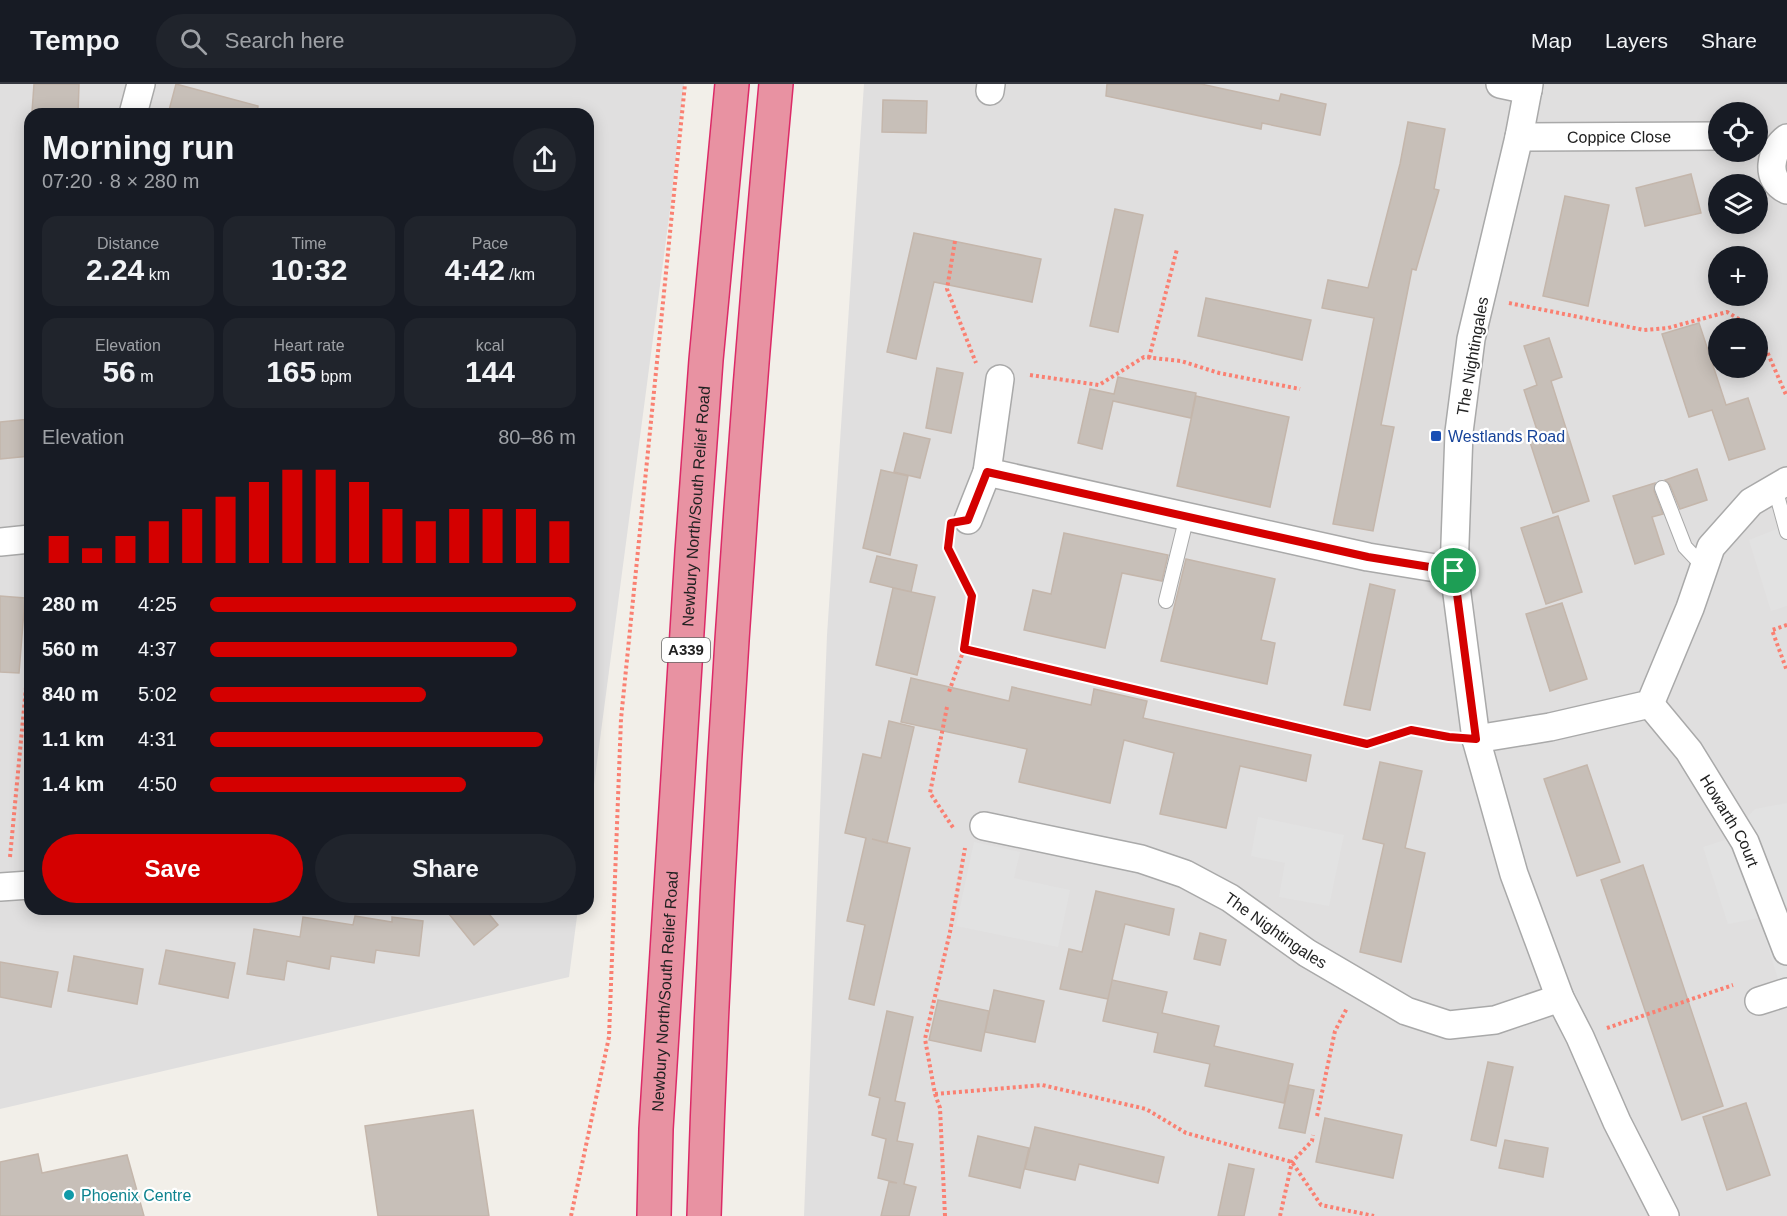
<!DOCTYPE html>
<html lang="en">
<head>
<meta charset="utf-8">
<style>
	body { margin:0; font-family:Helvetica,sans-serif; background:#20242c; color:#f1f3f6; height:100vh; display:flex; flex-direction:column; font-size:22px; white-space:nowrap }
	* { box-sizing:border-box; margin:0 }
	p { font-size:20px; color:#9ea1a6 }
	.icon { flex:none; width:33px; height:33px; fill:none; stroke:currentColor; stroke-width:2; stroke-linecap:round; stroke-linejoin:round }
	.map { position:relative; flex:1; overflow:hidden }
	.details { position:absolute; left:24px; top:24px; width:570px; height:807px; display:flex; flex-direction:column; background:#171b24; border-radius:18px; box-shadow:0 3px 15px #0003 }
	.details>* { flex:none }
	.controls { position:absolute; left:1708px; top:18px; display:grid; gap:12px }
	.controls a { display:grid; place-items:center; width:60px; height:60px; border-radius:50%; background:#171b24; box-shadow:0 3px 15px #0003; font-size:30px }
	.pin { position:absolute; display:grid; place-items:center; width:51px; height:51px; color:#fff; margin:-26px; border:3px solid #fff; border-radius:50%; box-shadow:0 2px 6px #0007 }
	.round { display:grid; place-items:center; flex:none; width:63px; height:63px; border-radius:32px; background:#20242c }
	.head { display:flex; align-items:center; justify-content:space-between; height:102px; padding:0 18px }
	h1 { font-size:33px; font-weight:700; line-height:45px }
	.stats { display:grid; grid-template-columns:repeat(3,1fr); gap:9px; height:102px; padding:6px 18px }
	.stats div { display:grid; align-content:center; border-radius:15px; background:#20242c; text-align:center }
	.stats b { font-size:30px; font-weight:700 }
	.stats small { font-size:16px; font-weight:400 }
	.stats p { font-size:16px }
	.chart { height:168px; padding:12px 18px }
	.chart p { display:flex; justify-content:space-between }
	.chart svg { width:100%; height:108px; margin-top:6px; stroke:#d40000; stroke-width:6 }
	.button { display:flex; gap:12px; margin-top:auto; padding:12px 18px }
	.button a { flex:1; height:69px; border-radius:36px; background:#d40000; color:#fff; font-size:24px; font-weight:700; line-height:69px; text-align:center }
	.button a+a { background:#20242c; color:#f1f3f6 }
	ul { padding:0 18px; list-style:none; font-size:20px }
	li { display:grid; grid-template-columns:96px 72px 1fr; align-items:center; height:45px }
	li i { height:15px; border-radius:8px; background:#d40000 }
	header { display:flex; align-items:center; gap:36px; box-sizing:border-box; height:84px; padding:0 30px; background:#171b24; border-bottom:2px solid #363941 }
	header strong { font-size:28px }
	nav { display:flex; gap:33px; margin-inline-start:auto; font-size:21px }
	.search { width:420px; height:54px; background:#20242c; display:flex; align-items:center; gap:15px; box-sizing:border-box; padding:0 21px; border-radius:33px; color:#9ea1a6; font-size:22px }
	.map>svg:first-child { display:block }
	.residential { fill:#e0dfdf; fill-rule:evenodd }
	.parking { fill:#e2e2e2 }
	.building { fill:#c7bfb8; stroke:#c4b6ab; stroke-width:1.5 }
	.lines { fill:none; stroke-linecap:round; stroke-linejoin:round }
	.lane-casing { stroke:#a9a9a9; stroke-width:16 }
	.street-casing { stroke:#a9a9a9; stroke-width:30 }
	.highway-casing { stroke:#dc2a67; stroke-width:36 }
	.path { stroke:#fa8072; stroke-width:4; stroke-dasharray:3 3; stroke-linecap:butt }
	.lane { stroke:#fff; stroke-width:14 }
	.street { stroke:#fff; stroke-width:27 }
	.highway { stroke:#e892a2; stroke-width:33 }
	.route-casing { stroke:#fff; stroke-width:12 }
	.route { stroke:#d40000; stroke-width:8 }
	.transit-dot { fill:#1a4fb4; stroke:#fff; stroke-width:2 }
	.culture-dot { fill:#0f9aa8; stroke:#fff; stroke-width:2 }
	.labels { text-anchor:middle; stroke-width:4.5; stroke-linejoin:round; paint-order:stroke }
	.shield { fill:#fff; stroke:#646464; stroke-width:1.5 }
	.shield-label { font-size:15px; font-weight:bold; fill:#222 }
	.street-label { font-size:16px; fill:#222; stroke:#fff }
	.transit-label { font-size:16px; fill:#164399; stroke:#fff; text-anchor:start }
	.culture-label { font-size:16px; fill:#0d838f; stroke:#fff; text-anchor:start }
</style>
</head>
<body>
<header>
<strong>Tempo</strong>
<div class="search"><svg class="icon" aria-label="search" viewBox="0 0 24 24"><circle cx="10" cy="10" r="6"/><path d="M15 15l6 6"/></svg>Search here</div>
<nav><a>Map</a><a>Layers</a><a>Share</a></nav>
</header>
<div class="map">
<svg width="1787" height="1132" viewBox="0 0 1787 1132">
	<rect width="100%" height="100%" fill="#f2efe9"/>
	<!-- residential -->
	<g class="residential">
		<path d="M0,0H684L670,126L588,746V30H30V825H578L569,893L0,1025Z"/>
		<path d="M864,0H1787V1132H804L827,551ZM1719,28H1758V68H1719ZM1719,100H1758V140H1719ZM1719,172H1758V212H1719ZM1719,244H1758V284H1719Z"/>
	</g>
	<!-- parking -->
	<g class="parking">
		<path d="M1787,441V522L1771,527L1749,456Z"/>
		<path d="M1787,719V924L1759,834L1728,840L1703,763L1725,756L1755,725Z"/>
		<path d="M1258,733L1344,751L1329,822L1279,813L1285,779L1251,772Z"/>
		<path d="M974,758L1020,768L1014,794L1070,806L1058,863L956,842Z"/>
	</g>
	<!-- building -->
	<g class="building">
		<path d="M34,0H79L78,30H45V28H32Z"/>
		<path d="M176,0L258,22L257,30H168Z"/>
		<path d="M1107,0H1201L1279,17L1281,10L1326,20L1320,51L1262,39L1261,45L1106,12Z"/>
		<path d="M883,16L927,17L926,49L882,48Z"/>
		<path d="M1408,38L1445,45L1434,105L1439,106L1416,186L1412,185L1381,341L1394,343L1373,447L1333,440L1374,234L1322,224L1328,196L1368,204L1400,80Z"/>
		<path d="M1691,90L1701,129L1645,142L1636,104Z"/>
		<path d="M1565,112L1609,121L1588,222L1543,212Z"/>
		<path d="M1115,125L1143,131L1118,248L1090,242Z"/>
		<path d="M914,149L1041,175L1032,218L934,198L916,275L887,268Z"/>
		<path d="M1206,214L1311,236L1302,276L1198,252Z"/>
		<path d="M1699,239L1726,321L1748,314L1765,365L1729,376L1712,326L1689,333L1662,250Z"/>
		<path d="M1549,254L1562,293L1551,297L1589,417L1553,429L1528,352L1538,349L1524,306L1537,301L1524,262Z"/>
		<path d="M937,284L963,289L951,349L926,344Z"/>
		<path d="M1118,293L1196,309L1191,334L1113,317L1102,365L1078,359L1090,305L1114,310Z"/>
		<path d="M1196,312L1289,333L1270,423L1177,402Z"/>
		<path d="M30,335V372L0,375V338Z"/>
		<path d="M904,349L930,355L920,394L894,388Z"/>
		<path d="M1697,385L1707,416L1680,425L1670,401L1665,396Z"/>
		<path d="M881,386L908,392L890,471L863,464Z"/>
		<path d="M1655,399L1654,407L1663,430L1652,433L1664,470L1635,480L1613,412Z"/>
		<path d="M1558,432L1582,508L1546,520L1521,444Z"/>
		<path d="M1064,449L1168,471L1162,497L1122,489L1105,564L1024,546L1033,506L1051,510Z"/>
		<path d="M877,472L917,481L911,508L870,498Z"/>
		<path d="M1186,475L1275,495L1261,556L1275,559L1267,600L1161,577Z"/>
		<path d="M1370,500L1395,506L1370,626L1344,621Z"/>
		<path d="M893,504L935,513L917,591L876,581Z"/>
		<path d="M0,512L25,514L19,589L0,588Z"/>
		<path d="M1562,519L1587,595L1550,607L1526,530Z"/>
		<path d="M911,594L1009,617L1012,603L1091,621L1094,605L1147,617L1143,634L1311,671L1306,697L1240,682L1226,744L1160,730L1174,669L1124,656L1110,719L1019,698L1027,665L901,638Z"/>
		<path d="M889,637L914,643L887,759L872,755L910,764L874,921L849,915L865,841L847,837L866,754L845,749L863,670L881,674Z"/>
		<path d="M1380,678L1422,687L1405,764L1425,769L1401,878L1360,868L1384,760L1363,755Z"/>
		<path d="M1587,681L1620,778L1577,792L1544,695Z"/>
		<path d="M1643,781L1723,1022L1682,1036L1601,796Z"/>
		<path d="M1096,807L1174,825L1169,851L1125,840L1112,896L1167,908L1162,929L1219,942L1214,962L1293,980L1284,1019L1205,1002L1210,980L1154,968L1158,949L1103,937L1112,897L1108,915L1060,905L1069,865L1082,868Z"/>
		<path d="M445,825H485L498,841L474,861Z"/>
		<path d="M355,832L392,838V833L423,837L419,872L376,866L374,879L331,872L329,885L287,877L284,896L247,890L254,845L300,853L303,833L353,841Z"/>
		<path d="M1200,849L1226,856L1220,881L1194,875Z"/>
		<path d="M166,866L235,879L228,914L159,900Z"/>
		<path d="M74,872L143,885L137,920L68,907Z"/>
		<path d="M0,878L58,888L51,923L0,913Z"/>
		<path d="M994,906L1044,917L1035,958L985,948Z"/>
		<path d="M938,916L989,927L981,967L929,956Z"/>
		<path d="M887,927L913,933L895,1017L905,1019L897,1057L913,1060L904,1100L916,1103L909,1132H881L889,1098L897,1099L878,1094L886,1055L872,1051L880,1014L869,1011Z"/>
		<path d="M1488,978L1513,983L1496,1062L1471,1056Z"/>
		<path d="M1289,1001L1314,1006L1305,1049L1279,1044Z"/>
		<path d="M1746,1019L1770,1091L1727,1106L1703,1033Z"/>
		<path d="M473,1026L489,1132H378L365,1042Z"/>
		<path d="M1325,1034L1402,1051L1393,1094L1316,1078Z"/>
		<path d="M1035,1043L1164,1073L1158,1099L1079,1080L1075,1096L1025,1085Z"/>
		<path d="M978,1052L1029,1064L1020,1104L969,1092Z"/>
		<path d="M1505,1056L1548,1064L1543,1093L1499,1084Z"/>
		<path d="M38,1070L42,1089L127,1071L144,1132H0V1078Z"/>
		<path d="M1229,1080L1254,1085L1244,1132H1218Z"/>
	</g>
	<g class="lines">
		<defs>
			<g id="lane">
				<path d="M1662,404L1685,463L1704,483"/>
				<path d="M1775,404L1787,448"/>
				<path d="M1166,517L1187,432"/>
			</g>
			<g id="street">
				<path d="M1500,0L1528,6"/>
				<path d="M1529,0L1519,53L1471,255L1459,348L1454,487L1476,655L1514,790L1560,914L1580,953L1617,1038L1665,1132"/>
				<path d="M990,7L991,0"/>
				<path d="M133,30L141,0"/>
				<path id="s1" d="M1519,53L1719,52"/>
				<path d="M1787,54C1770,66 1764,96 1787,106"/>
				<path d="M987,388L1368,473L1454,487"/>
				<path d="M968,436L987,388L1000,295"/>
				<path d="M0,458L30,455"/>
				<path id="s2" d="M1650,620L1689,667L1745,758L1787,867"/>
				<path d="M1476,655L1550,643L1650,620L1690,524L1711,463L1751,418L1787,397"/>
				<path id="s3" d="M984,742L1141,775L1185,790L1230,814L1307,869L1406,927L1449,941L1495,936L1560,914"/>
				<path d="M0,803L30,801"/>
				<path d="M1759,917L1787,908"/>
			</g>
			<g id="highway">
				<path id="s4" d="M654,1132L656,1045L692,468L706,276L732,0"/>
				<path d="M704,1132C716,754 741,377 776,0"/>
			</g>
		</defs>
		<!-- lane casing -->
		<use href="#lane" class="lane-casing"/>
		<!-- street casing -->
		<use href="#street" class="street-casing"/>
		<!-- highway casing -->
		<use href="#highway" class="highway-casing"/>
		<!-- path -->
		<g class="path">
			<path d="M955,157L947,205L976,279"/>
			<path d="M1509,219L1644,246L1668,244L1727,228L1754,244"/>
			<path d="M1758,247L1787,313"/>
			<path d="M1149,274L1177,165"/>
			<path d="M1030,291L1099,301L1144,273L1181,277L1219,289L1300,305"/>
			<path d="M948,458L947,464L972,512L964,565L949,608"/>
			<path d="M1787,541L1772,546L1787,587"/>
			<path d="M964,565L1367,660L1411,646L1447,653"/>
			<path d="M947,623L930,709L954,745"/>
			<path d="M10,773L30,561"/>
			<path d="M1607,944L1733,901"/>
			<path d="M935,1010L1042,1001L1146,1025L1186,1049L1292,1078L1321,1121L1374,1132"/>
			<path d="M1317,1032L1335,947L1347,924"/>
			<path d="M571,1132L609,953L621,635L685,0"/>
			<path d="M945,1132L940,1024L935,1010L925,955L950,848L965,764"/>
			<path d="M1280,1132L1292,1078L1312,1057L1313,1051"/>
		</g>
		<!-- lane -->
		<use href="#lane" class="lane"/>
		<!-- street -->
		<use href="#street" class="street"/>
		<!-- highway -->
		<use href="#highway" class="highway"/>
	</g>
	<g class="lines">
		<defs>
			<path id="route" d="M987,388L1368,473L1454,487L1476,655L1449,653L1411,646L1367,660L964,565L972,512L948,464L951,439L968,436Z"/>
		</defs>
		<!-- route casing -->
		<use href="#route" class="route-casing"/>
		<!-- route -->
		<use href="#route" class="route"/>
	</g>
	<!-- markers -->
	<rect class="transit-dot" x="1430" y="346" width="12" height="12" rx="3"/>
	<circle class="culture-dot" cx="69" cy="1111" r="6"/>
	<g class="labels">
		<!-- shield labels -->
		<rect class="shield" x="662" y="554" width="48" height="24" rx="4.5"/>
		<g class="shield-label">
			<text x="686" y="571">A339</text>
		</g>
		<!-- street labels -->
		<g class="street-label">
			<text dy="6" stroke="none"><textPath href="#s1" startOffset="100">Coppice Close</textPath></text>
			<text transform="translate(1472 272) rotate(-80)" y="6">The Nightingales</text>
			<text dy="6" stroke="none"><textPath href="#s4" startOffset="711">Newbury North/South Relief Road</textPath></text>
			<text dy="6" stroke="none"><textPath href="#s2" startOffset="142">Howarth Court</textPath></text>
			<text dy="6" stroke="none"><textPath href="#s3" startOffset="314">The Nightingales</textPath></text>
			<text dy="6" stroke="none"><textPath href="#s4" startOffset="225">Newbury North/South Relief Road</textPath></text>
		</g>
		<!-- transit labels -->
		<g class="transit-label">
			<text x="1448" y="358">Westlands Road</text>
		</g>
		<!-- culture labels -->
		<g class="culture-label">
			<text x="81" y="1117">Phoenix Centre</text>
		</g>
	</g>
</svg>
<div class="controls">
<a><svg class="icon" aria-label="locate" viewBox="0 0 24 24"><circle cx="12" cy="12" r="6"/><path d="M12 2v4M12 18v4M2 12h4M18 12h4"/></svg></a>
<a><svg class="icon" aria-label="layers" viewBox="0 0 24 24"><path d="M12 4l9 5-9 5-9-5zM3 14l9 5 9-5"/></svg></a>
<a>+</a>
<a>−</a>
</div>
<div class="pin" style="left:1454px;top:487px;background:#1e9e55"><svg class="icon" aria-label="arrive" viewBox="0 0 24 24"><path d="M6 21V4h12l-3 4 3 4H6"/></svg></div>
<section class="details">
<div class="head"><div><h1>Morning run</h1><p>07:20 · 8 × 280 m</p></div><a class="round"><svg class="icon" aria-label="share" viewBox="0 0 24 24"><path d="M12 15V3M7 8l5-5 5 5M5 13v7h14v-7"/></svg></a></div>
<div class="stats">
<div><p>Distance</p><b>2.24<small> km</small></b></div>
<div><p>Time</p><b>10:32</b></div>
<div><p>Pace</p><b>4:42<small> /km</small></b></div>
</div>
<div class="stats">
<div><p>Elevation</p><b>56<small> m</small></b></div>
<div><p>Heart rate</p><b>165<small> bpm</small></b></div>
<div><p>kcal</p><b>144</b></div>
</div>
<div class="chart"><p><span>Elevation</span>80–86 m</p>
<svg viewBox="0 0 160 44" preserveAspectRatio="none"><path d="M5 44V33M15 44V38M25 44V33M35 44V27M45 44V22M55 44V17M65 44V11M75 44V6M85 44V6M95 44V11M105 44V22M115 44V27M125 44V22M135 44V22M145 44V22M155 44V27"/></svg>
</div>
<ul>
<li><b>280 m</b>4:25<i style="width:100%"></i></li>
<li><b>560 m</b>4:37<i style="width:84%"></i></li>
<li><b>840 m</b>5:02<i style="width:59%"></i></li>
<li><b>1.1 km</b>4:31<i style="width:91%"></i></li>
<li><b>1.4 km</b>4:50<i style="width:70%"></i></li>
</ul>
<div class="button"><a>Save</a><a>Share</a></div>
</section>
</div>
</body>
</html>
